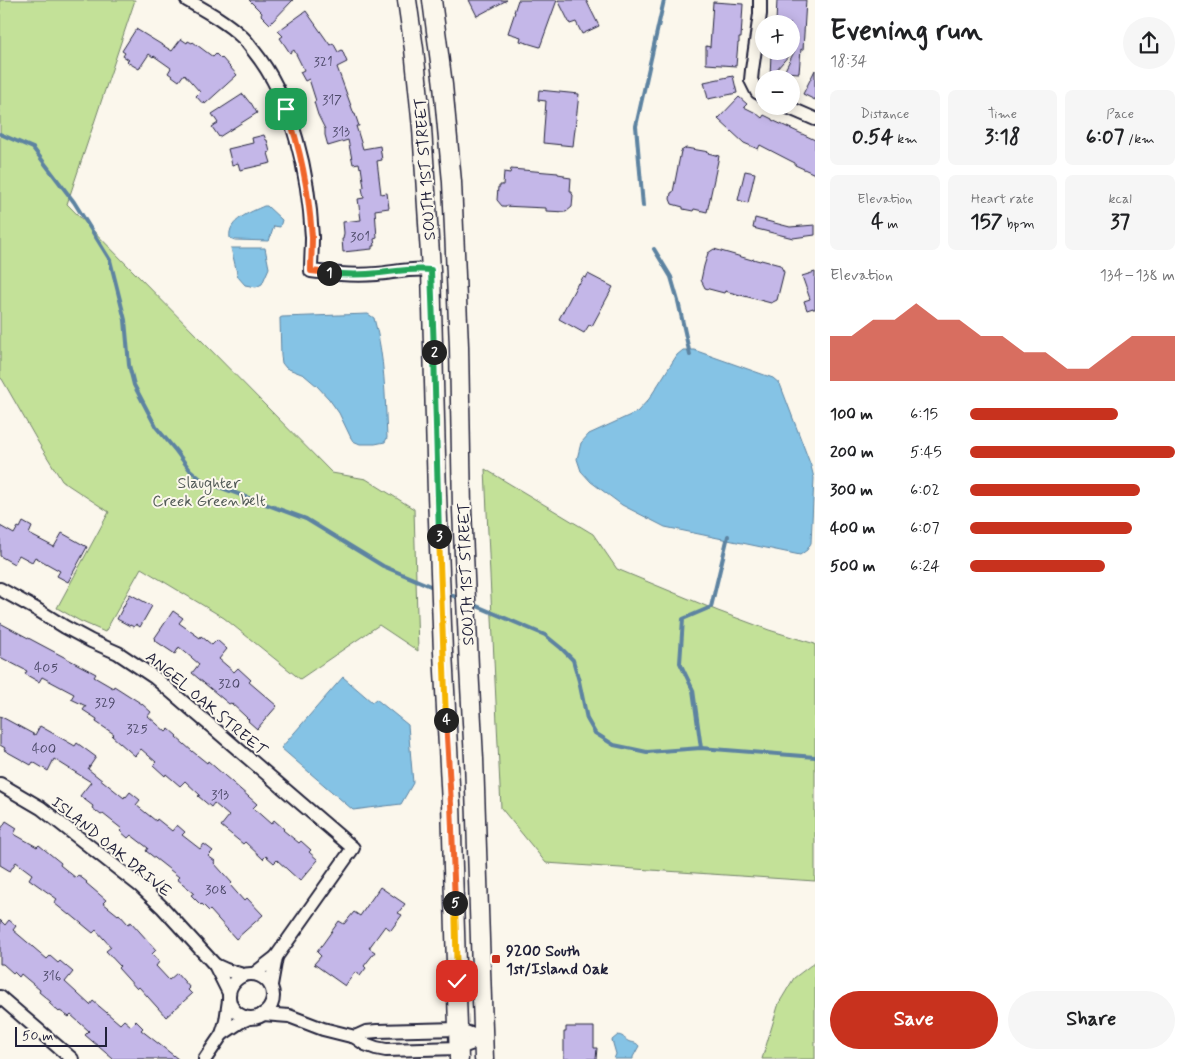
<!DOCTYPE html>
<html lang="en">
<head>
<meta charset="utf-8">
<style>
	body { margin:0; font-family:Mynerve,sans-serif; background:#f6f6f6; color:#202124; height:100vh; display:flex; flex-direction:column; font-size:19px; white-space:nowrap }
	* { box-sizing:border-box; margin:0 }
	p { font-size:16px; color:#757577 }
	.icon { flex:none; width:28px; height:28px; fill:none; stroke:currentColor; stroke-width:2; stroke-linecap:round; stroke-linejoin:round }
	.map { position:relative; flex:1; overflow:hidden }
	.sheet { display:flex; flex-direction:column; background:#fff; width:375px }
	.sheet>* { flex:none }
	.controls { position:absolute; left:755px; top:15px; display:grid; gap:10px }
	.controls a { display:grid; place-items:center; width:45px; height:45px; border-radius:50%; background:#fff; box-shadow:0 2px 12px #0003; font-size:25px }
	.scale { position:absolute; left:15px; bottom:12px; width:92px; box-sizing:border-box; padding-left:5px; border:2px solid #22223b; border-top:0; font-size:14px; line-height:18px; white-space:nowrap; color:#22223b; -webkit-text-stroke:4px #fbf7ec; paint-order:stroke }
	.pin { position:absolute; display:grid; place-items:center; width:42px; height:42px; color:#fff; margin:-21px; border-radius:10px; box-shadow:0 2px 8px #0006 }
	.km { position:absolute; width:25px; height:25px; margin:-12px; border-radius:50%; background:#222; color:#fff; font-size:14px; line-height:25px; text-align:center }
	.round { display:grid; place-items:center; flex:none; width:52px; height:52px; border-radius:26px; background:#f6f6f6 }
	.head { display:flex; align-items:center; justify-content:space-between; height:85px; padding:0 15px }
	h1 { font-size:28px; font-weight:800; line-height:38px }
	.stats { display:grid; grid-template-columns:repeat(3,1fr); gap:8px; height:85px; padding:5px 15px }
	.stats div { display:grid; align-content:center; border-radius:8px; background:#f6f6f6; text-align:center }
	.stats b { font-size:21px; font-weight:800 }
	.stats small { font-size:14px; font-weight:400 }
	.stats p { font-size:14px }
	.chart { height:140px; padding:10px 15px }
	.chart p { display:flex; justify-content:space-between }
	.chart svg { width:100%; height:90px; margin-top:5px; fill:#c8321e; opacity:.7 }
	.primary-button { display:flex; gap:10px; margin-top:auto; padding:10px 15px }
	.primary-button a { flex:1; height:58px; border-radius:30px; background:#c8321e; color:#fff; font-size:20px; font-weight:800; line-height:58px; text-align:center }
	.primary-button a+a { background:#f6f6f6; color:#202124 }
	ul { padding:0 15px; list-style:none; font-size:16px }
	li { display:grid; grid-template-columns:80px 60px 1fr; align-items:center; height:38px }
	li i { height:12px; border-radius:6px; background:#c8321e }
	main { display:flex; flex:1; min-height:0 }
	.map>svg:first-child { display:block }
	.green { fill:#c3e198; stroke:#72826a }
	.water { fill:#85c3e5; stroke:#5d83a1 }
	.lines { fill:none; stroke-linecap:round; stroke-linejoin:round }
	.stream { stroke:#5d83a1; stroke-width:4 }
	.building { fill:#c4b7e8; stroke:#22223b }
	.minor-casing { stroke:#22223b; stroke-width:16 }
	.secondary-casing { stroke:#22223b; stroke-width:21 }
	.minor { stroke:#fbf7ec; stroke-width:12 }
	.secondary { stroke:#fbf7ec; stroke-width:18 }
	.split-1-casing { stroke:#fff; stroke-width:10 }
	.split-2-casing { stroke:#fff; stroke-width:10 }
	.split-3-casing { stroke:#fff; stroke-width:10 }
	.split-4-casing { stroke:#fff; stroke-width:10 }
	.split-5-casing { stroke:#fff; stroke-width:10 }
	.split-6-casing { stroke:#fff; stroke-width:10 }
	.split-1 { stroke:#f0652b; stroke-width:6 }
	.split-2 { stroke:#22a559; stroke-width:6 }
	.split-3 { stroke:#22a559; stroke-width:6 }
	.split-4 { stroke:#f5b400; stroke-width:6 }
	.split-5 { stroke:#f0652b; stroke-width:6 }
	.split-6 { stroke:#f5b400; stroke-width:6 }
	.poi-dot { fill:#c8321e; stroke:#fbf7ec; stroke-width:2 }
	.labels { text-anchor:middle; stroke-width:4; stroke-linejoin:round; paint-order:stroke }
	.number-label { font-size:14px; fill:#4a4766 }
	.street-label { font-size:16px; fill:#22223b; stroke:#fbf7ec }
	.park-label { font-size:16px; fill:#525b57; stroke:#fbf7ec }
	.poi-label { font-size:16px; font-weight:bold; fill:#22223b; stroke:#fbf7ec; text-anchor:start }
</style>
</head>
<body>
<main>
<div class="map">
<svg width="815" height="1059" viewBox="0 0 815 1059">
	<rect width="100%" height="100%" fill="#fbf7ec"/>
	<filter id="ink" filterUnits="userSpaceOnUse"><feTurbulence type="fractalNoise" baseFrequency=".02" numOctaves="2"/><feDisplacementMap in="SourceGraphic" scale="10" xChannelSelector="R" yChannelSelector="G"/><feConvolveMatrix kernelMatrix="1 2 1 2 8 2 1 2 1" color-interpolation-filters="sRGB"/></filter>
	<g filter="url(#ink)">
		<!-- green -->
		<g class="green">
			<path d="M0,0H135L67,204L332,473L366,479L414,509L418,651L379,625L300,679L224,618L141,568L105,632L80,621L57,608L109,512L62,481L38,442L2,379L0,378Z"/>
			<path d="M485,469L593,534L617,569L718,611L769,630L815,644V881L546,863L501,808Z"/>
			<path d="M815,962V1059H762L779,1003L794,978Z"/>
		</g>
		<!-- water -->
		<g class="water">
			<path d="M264,206H267L282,220L280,227L274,226L269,241L235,240L230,238C227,220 251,212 264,206Z"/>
			<path d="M231,248H265L269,268L262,284L256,287L245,285L238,277Z"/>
			<path d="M368,314L374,318C385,358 385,396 387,438L385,442L375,444H360L353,441L351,438L339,413L329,399L317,386L304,375L286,368L282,363L281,356L280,319V318L282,317Z"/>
			<path d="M683,350H694L773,378L780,384L811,466L814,478L811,543L807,550L800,555L665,527L622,505L591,482L581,471L577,459L581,443L589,434L637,412L649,399L677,355Z"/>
			<path d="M343,677L372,702L376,699L408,725L413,783L401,804L353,810L281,748Z"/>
			<path d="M618,1035C625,1036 624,1040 630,1042C634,1043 636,1042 639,1046L633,1057V1059H614L616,1054L612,1040Z"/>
		</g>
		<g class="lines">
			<!-- stream -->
			<g class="stream">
				<path d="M0,134L33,148L74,202L110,260L125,320L129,365L134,385L156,427L176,451L190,470L203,481L306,519L383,566L435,588"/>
				<path d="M643,206L636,126L664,0"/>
				<path d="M654,249L671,277L678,301L690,355"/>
				<path d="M446,593L461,599"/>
				<path d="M472,604L545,635L561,648L573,660L579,681L587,719L595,733L614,745L647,752L701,748L815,757"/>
				<path d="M701,748L693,690L680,663L683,619L711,607L728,536"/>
			</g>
		</g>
		<!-- building -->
		<g class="building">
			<path d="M249,0H293L270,24L261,15L262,13Z"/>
			<path d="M469,0H507L477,16Z"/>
			<path d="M518,0H557L540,47L520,41L521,37L508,33L515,12H514Z"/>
			<path d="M558,0H586L599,26L582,34L576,22L570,24Z"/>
			<path d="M777,0H806L803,50L801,49L799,73L784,72L795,50L791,48V24H778L776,22Z"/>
			<path d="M713,2L743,4L741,38H739V43H738L736,66L706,64V46L710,47Z"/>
			<path d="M306,11L330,45L333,43L338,52L342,50L347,62L337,67L354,114H355L359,126H356L363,149L380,146L382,160L377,161L381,194L387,193L389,208L375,210L377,238L374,239L375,246H372V249L343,252L342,239H343L344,233L343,222L361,220L358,199L364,198L362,188L364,187L361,167L360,168L359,163L353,164L348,140L328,146L325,135V129L318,115L314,102L316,101L309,79L305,81L300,72L304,70L294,50L290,53L280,38L283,36L278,31Z"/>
			<path d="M136,29L172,51L181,39L187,43L188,41L192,43L193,42L213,57L216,54L221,59L222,58L237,75L205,104L204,102L203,104L196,96L200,92L184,74L179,81L168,73L171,68L154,56L153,57L149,54L139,69L127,62L129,60L123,56L125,53L122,51Z"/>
			<path d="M771,53L790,54L770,77Z"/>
			<path d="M815,70V100L803,94Z"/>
			<path d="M733,76L737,93L708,99L704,82Z"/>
			<path d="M539,90L579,94L573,146L543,143L546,101L538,100Z"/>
			<path d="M243,94L250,103H251L257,113L219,137L212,127L218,123L212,114Z"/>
			<path d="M739,97L747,104L744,107L756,113L762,118L764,115L772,119V120L815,140V174L795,165V163L789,160L760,145L758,149L744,143L718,119Z"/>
			<path d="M264,135L266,140H267L270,152L268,153L271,163L240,170L238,163L232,165L228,149L253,143L252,138Z"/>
			<path d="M686,148L709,152L708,153L719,156L707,212L694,209L693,211L683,209V207L672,204L670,199L671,193L673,192L681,151Z"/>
			<path d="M511,169L558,173V174L564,175V177L571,178L570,192H572V194L573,195L572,207L566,212L546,211V208L502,206L497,200L498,187H500V185H503L504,172L510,173Z"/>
			<path d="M745,171L755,173L748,203L738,200Z"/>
			<path d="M755,218L790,227L815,225V235L793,238L753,228Z"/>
			<path d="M714,249L752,260L753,259L760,261L761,260L780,265L784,272L777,300L771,303L725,291L724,293L705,288L701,280L704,266L708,253Z"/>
			<path d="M815,272V309H813V308L807,310L804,301L810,299L802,276Z"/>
			<path d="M588,274L613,287L592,326L589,325L584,333L559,319L578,283L579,284L583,277L586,278Z"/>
			<path d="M23,522L32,527L29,534L54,547L62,533L87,547L68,582L57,576L60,571L35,557L32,562L19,555L14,564L0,556V526L14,534L18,527L20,528Z"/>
			<path d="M130,594L152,606L140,627L136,624L134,627L130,625V626L117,619Z"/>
			<path d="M173,611L183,618L179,623L200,638L201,636L212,645L217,640L227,649L219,659L234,672L238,668L251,680L249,682L277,706L257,729L248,721L249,720L245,716L231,703L229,704L192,673L199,664L179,647L175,654L154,640L155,639H154Z"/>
			<path d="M0,623L96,674L94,677L113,688L114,686L142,704L151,712L148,716L166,732L169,729L177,736L176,737L192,751L207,763L208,761L257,804L253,808L271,824L274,820L284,829L283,830L299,843L301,841L311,850L309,852L318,860L300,881L277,860L274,863L266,856L263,859L245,842L243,844L221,826L229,816L214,803L211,807L198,796L200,795L185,781L180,786L166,774L165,776L153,765L156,762L141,749L135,756L112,736L114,734L96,722L97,719L83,710L86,706L71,699L74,694L42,677L39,682L25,674L27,671L0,657Z"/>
			<path d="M0,716L35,735L40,726L75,746L77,743L96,757L88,769L124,798L125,796L126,797L130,792L140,800L136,805L156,821L157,819L172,831L177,825L185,832L182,835L200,849L204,844L213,851L208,856L215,861L214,863L232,883L230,885L244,901L247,898L263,915L236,939L210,910L209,911L202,904L201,905L191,895L194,893L177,879L179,877L146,851L148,848L131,835L128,838L120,831L122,829L103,814L101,815L92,808L93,806L80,796L91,782L54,759L48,771L33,762L31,765L4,750L5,748L0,745Z"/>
			<path d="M6,821L17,828L14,834L37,847L39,845L61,863L60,865L76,878L78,875L87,882L86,883L106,900L103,903L118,915L119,914L128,924L131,922L156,950L152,954L159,962L156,966L169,980L177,973L190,988L188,990L192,994L166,1017L139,987L137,989L118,968L120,966L106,951L111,947L96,930L93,933L70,914L69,915L54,903L57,899L29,879L32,874L16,862L10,871L0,865V831Z"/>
			<path d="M380,887L405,904L398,913L402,915L391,930L385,926L369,948L375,952L364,966L366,968L360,976L355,972L345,986L314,964L321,956L317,952L339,921L344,924L354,912L360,916Z"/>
			<path d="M0,920L5,925L9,920L16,926L13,930L47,959L50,956L58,963L60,961L73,972L65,982L90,1005L93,1001L120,1024L124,1020L131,1026L136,1021L143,1028L141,1030L178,1059H113L85,1035L89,1031L71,1015L69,1017L60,1011L59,1012L49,1003L51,1002L39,992L40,990L21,974L19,977L14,972L13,973L3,964H0Z"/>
			<path d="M566,1027H594V1048H597L596,1059H564V1032H566Z"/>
		</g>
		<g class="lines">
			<defs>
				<g id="minor">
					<path d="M187,0C206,11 225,21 241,36C246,40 249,45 253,50C293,99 309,176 312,237C312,248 311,260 311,271C333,274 355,276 377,274C396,272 413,268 431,270"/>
					<path d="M760,0V14L752,70L751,80L757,92L764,96"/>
					<path d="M785,106L815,119"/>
					<path d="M0,589L36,609L65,627L91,641L118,653L154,677L353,848L276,957"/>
					<path d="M0,784L41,808L140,886L163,908L215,965"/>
					<circle cx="251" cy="996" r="22"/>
					<path d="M254,974L276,957L271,985"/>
					<path d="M229,993L215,965L226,970L243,975"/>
					<path d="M0,997L72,1059"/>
					<path d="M229,1000L226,1021L222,1034L240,1022L249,1018"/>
					<path d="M263,1014L289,1016L323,1029L355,1037L365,1044L376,1048L386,1050L459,1048L484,1039"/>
					<path d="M355,1037L366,1032L377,1031L458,1029L484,1039"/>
					<path d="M205,1059L222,1034"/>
				</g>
				<g id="secondary">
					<path d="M407,0L414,49L422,128L431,270L437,494L443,652L451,804L459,1059"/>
					<path d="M432,0L443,85L452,182L459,346L462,509L469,667L474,759L484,1059"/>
				</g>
			</defs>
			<!-- minor casing -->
			<use href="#minor" class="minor-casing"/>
			<!-- secondary casing -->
			<use href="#secondary" class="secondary-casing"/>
			<!-- minor -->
			<use href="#minor" class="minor"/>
			<!-- secondary -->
			<use href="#secondary" class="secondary"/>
		</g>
	</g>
	<g class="lines" filter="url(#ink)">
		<defs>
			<path id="split-1" d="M286,109C301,149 309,194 312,237C312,248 311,260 311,271L329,273"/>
			<path id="split-2" d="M329,273C346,275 363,275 380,273C398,271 414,268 431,270L434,352"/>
			<path id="split-3" d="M434,352L439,536"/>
			<path id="split-4" d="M439,536L446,720"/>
			<path id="split-5" d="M446,720L451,804L455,903"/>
			<path id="split-6" d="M455,903L457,981"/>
		</defs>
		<!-- split-1 casing -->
		<use href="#split-1" class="split-1-casing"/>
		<!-- split-2 casing -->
		<use href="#split-2" class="split-2-casing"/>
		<!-- split-3 casing -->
		<use href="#split-3" class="split-3-casing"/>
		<!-- split-4 casing -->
		<use href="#split-4" class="split-4-casing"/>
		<!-- split-5 casing -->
		<use href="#split-5" class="split-5-casing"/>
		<!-- split-6 casing -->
		<use href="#split-6" class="split-6-casing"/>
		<!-- split-1 -->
		<use href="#split-1" class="split-1"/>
		<!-- split-2 -->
		<use href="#split-2" class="split-2"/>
		<!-- split-3 -->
		<use href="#split-3" class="split-3"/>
		<!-- split-4 -->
		<use href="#split-4" class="split-4"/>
		<!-- split-5 -->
		<use href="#split-5" class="split-5"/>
		<!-- split-6 -->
		<use href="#split-6" class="split-6"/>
	</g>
	<!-- markers -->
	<rect class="poi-dot" x="491" y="954" width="10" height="10" rx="2.5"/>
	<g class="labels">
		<!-- number labels -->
		<g class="number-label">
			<text x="323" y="66">321</text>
			<text x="332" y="104">317</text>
			<text x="341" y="136">313</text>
			<text x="360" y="241">301</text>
			<text x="46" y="672">405</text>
			<text x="229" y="688">320</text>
			<text x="105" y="707">329</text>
			<text x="137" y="733">325</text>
			<text x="44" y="753">400</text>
			<text x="220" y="799">313</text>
			<text x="216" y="894">308</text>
			<text x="52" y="980">316</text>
		</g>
		<!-- street labels -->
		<g class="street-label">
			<text transform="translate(424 169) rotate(-94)" y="6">SOUTH 1ST STREET</text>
			<text transform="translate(465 574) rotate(-92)" y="6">SOUTH 1ST STREET</text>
			<text transform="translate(207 703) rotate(40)" y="6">ANGEL OAK STREET</text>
			<text transform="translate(112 846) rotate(39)" y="6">ISLAND OAK DRIVE</text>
		</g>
		<!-- park labels -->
		<g class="park-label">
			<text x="209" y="488">Slaughter<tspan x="209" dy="18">Creek Greenbelt</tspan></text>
		</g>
		<!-- poi labels -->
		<g class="poi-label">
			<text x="506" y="956">9200 South<tspan x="506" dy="18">1st/Island Oak</tspan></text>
		</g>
	</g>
</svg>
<div class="controls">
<a>+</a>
<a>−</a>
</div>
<div class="scale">50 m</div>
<div class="pin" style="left:286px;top:109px;background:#1e9e55"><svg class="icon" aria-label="arrive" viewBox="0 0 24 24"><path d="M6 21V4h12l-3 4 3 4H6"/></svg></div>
<div class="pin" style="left:457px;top:981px;background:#d93025"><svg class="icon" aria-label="check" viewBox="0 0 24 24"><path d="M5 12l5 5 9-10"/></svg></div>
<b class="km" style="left:329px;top:273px">1</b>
<b class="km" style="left:434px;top:352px">2</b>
<b class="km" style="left:439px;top:536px">3</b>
<b class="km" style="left:446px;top:720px">4</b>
<b class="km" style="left:455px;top:903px">5</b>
</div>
<section class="sheet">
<div class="head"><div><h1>Evening run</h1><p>18:34</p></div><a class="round"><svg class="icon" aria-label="share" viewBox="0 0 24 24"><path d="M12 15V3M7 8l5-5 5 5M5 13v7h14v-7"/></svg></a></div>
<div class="stats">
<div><p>Distance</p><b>0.54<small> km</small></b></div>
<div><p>Time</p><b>3:18</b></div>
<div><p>Pace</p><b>6:07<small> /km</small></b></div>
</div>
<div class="stats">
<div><p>Elevation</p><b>4<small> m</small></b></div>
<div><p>Heart rate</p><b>157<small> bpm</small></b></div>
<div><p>kcal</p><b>37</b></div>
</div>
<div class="chart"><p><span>Elevation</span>134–138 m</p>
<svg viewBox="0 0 160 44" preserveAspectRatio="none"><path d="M0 44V22L10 22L20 14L30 14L40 6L50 14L60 14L70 22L80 22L90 30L100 30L110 38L120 38L130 30L140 22L150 22L160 22V44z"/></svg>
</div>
<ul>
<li><b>100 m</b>6:15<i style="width:72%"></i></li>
<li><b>200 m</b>5:45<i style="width:100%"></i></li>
<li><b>300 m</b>6:02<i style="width:83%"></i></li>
<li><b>400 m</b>6:07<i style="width:79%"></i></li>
<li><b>500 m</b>6:24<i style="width:66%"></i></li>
</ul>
<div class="primary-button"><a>Save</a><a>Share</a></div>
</section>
</main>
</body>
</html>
